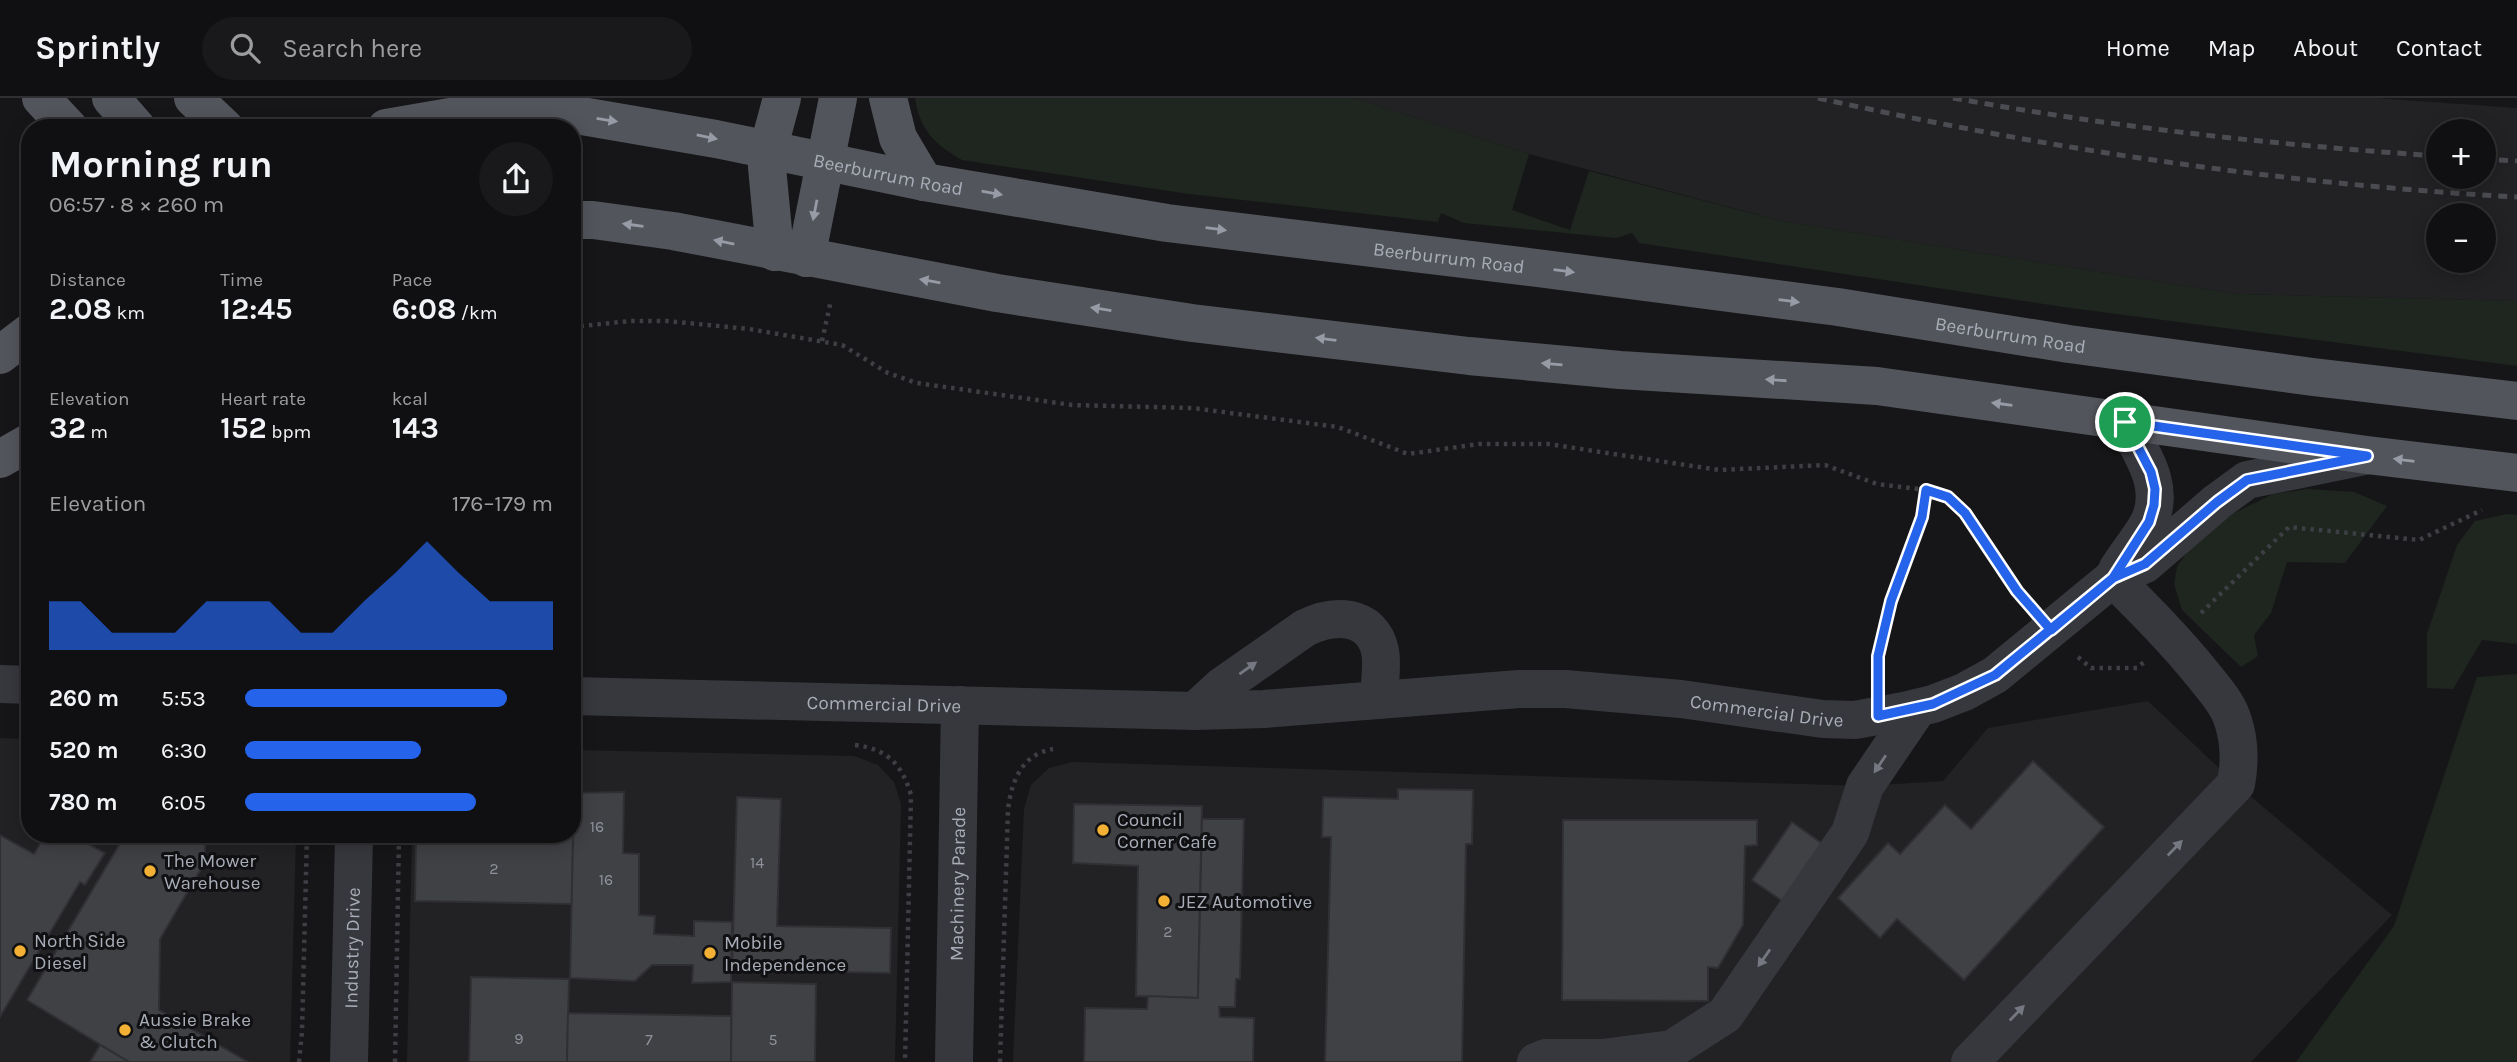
<!DOCTYPE html>
<html lang="en">
<head>
<meta charset="utf-8">
<style>
	body { margin:0; font-family:Karla,sans-serif; background:#19191b; color:#f1f3f6; height:100vh; display:flex; flex-direction:column; font-size:26px; white-space:nowrap }
	* { box-sizing:border-box; margin:0 }
	p { font-size:23px; color:#9c9d9f }
	.icon { flex:none; width:38px; height:38px; fill:none; stroke:currentColor; stroke-width:2; stroke-linecap:round; stroke-linejoin:round }
	.map { position:relative; flex:1; overflow:hidden }
	.side { position:absolute; left:21px; top:21px; width:560px; height:724px; display:flex; flex-direction:column; background:#101012; border-radius:28px; box-shadow:0 4px 18px #0003,0 0 0 2px #303032 }
	.side>* { flex:none }
	.fabs { position:absolute; left:2426px; top:21px; display:grid; gap:14px }
	.fabs a { display:grid; place-items:center; width:70px; height:70px; border-radius:50%; background:#101012; box-shadow:0 4px 18px #0003,0 0 0 2px #303032; font-size:35px }
	.pin { position:absolute; display:grid; place-items:center; width:60px; height:60px; color:#fff; margin:-30px; border:4px solid #fff; border-radius:50%; box-shadow:0 2px 7px #0007 }
	.round { display:grid; place-items:center; flex:none; width:74px; height:74px; border-radius:37px; background:#19191b }
	.headline { display:flex; align-items:center; justify-content:space-between; height:119px; padding:0 28px }
	h1 { font-size:38px; font-weight:700; line-height:52px }
	.figures { display:grid; grid-template-columns:repeat(3,1fr); gap:10px; height:119px; padding:7px 28px }
	.figures div { display:grid; align-content:center }
	.figures b { font-size:30px; font-weight:700 }
	.figures small { font-size:19px; font-weight:400 }
	.figures p { font-size:19px }
	.chart { height:196px; padding:14px 28px }
	.chart p { display:flex; justify-content:space-between }
	.chart svg { width:100%; height:126px; margin-top:7px; fill:#2563eb; opacity:.7 }
	ul { padding:0 28px; list-style:none; font-size:23px }
	li { display:grid; grid-template-columns:112px 84px 1fr; align-items:center; height:52px }
	li i { height:18px; border-radius:9px; background:#2563eb }
	header { display:flex; align-items:center; gap:42px; box-sizing:border-box; height:98px; padding:0 35px; background:#101012; border-bottom:2px solid #303032 }
	header strong { font-size:33px }
	nav { display:flex; gap:38px; margin-inline-start:auto; font-size:24px }
	.search { width:490px; height:63px; background:#19191b; display:flex; align-items:center; gap:18px; box-sizing:border-box; padding:0 24px; border-radius:38px; color:#9c9d9f; font-size:26px }
	.map>svg:first-child { display:block }
	.built { fill:#222225; fill-rule:evenodd }
	.green { fill:#1e261f }
	.building { fill:#404145; stroke:#303034; stroke-width:2 }
	.lines { fill:none; stroke-linecap:round; stroke-linejoin:round }
	.path { stroke:#3d3f44; stroke-width:4.5; stroke-dasharray:3.5 5; stroke-linecap:butt }
	.minor { stroke:#37383d; stroke-width:38 }
	.major { stroke:#53555c; stroke-width:38 }
	.rail { stroke:#4a4c52; stroke-width:5; stroke-dasharray:9 7; stroke-linecap:butt }
	.oneway { fill:#979ba6 }
	.oneway2 { fill:#757881 }
	.route-casing { stroke:#fff; stroke-width:14 }
	.route { stroke:#2563eb; stroke-width:9 }
	.poi-dot { fill:#f2b134; stroke:#111113; stroke-width:2.5 }
	.labels { text-anchor:middle; stroke-width:6; stroke-linejoin:round; paint-order:stroke }
	.number-label { font-size:16px; fill:#8e929b }
	.street-label { font-size:19px; fill:#a8adb8; stroke:#111113 }
	.poi-label { font-size:19px; fill:#a8adb8; stroke:#111113; text-anchor:start }
</style>
</head>
<body>
<header>
<strong>Sprintly</strong>
<div class="search"><svg class="icon" aria-label="search" viewBox="0 0 24 24"><circle cx="10" cy="10" r="6"/><path d="M15 15l6 6"/></svg>Search here</div>
<nav><a>Home</a><a>Map</a><a>About</a><a>Contact</a></nav>
</header>
<div class="map">
<svg width="2517" height="964" viewBox="0 0 2517 964">
	<rect width="100%" height="100%" fill="#161618"/>
	<!-- built -->
	<g class="built">
		<path d="M1354,0H2376L2517,10V203L2236,196L1782,123L1529,56ZM2438,33H2483V79H2438ZM2438,117H2483V163H2438Z"/>
		<path d="M2148,603L2236,686L2392,817L2251,964H1013L1024,711L1031,687L1049,670L1073,664L1865,688L1943,683L1988,630Z"/>
		<path d="M0,640L30,641V737H296L290,964H0Z"/>
		<path d="M572,652L854,658L878,667L894,684L901,706L895,964H407L412,737H572Z"/>
	</g>
	<!-- green -->
	<g class="green">
		<path d="M915,0H1354L1529,56L1512,112L1570,132L1589,73L1782,123L2236,196L2517,203V268L2063,209L1639,145L1632,135L1616,140L1464,125L1441,115L1438,124L1189,96L962,62C934,46 920,32 915,0Z"/>
		<path d="M2308,391L2354,394L2387,408L2345,465L2287,464L2271,515L2254,537L2258,558L2241,569L2182,512L2174,486L2177,469L2193,444L2230,417L2273,396Z"/>
		<path d="M2507,416L2517,417V546L2482,542L2453,591L2427,590V536L2457,447L2475,423Z"/>
		<path d="M2517,576V964H2296L2394,828L2477,579Z"/>
	</g>
	<!-- building -->
	<g class="building">
		<path d="M2033,663L2104,729L1964,882L1897,821L1880,840L1838,800L1888,745L1900,756L1945,707L1971,731Z"/>
		<path d="M572,686H574L572,806L415,803L416,737H572Z"/>
		<path d="M1398,691L1473,692L1472,746H1466L1462,964H1325L1331,739H1322L1323,699L1398,701Z"/>
		<path d="M624,694L623,755L639,756V817L655,818L654,836L694,838V823L732,824L731,884L692,885L693,867H652L635,883L570,880L574,695Z"/>
		<path d="M737,699L781,701L777,828L891,830L890,875L732,872Z"/>
		<path d="M1074,706L1202,708L1198,900L1136,898L1138,768L1073,765Z"/>
		<path d="M1202,721H1244L1240,881H1236L1235,909H1219L1220,919L1254,920L1253,964H1084L1085,910L1147,911L1148,898L1198,900Z"/>
		<path d="M1563,722H1757V747L1745,748L1743,827L1718,870L1708,869V903L1562,902Z"/>
		<path d="M1792,724L1831,752L1791,809L1752,782Z"/>
		<path d="M0,737L34,756L45,737H72L105,755L85,787L80,784L0,919Z"/>
		<path d="M125,737H205V764L160,841L159,912L248,964H129L27,902Z"/>
		<path d="M471,879L569,881L567,964H469Z"/>
		<path d="M732,884L816,886L815,964H731Z"/>
		<path d="M568,915L731,918V964H567Z"/>
		<path d="M100,947L129,964H90Z"/>
	</g>
	<g class="lines">
		<!-- path -->
		<g class="path">
			<path d="M572,229L630,223H667L749,231L842,247L888,275L917,285L1072,307L1192,310L1338,329L1408,356L1479,346H1548L1719,372L1825,367L1877,386L1926,392L1948,399L1965,415L2025,502"/>
			<path d="M822,243L831,202"/>
			<path d="M2201,515L2289,429L2419,442L2482,412"/>
			<path d="M2078,559L2091,570H2137L2144,564"/>
			<path d="M1878,580V558L1891,503L1922,419L1926,392"/>
			<path d="M855,647C887,651 902,666 911,697L905,964"/>
			<path d="M299,964L302,934L307,737"/>
			<path d="M395,964L399,737"/>
			<path d="M1000,964L1008,712C1011,685 1021,656 1053,651"/>
		</g>
		<!-- minor -->
		<g class="minor">
			<path d="M2117,472C2126,457 2139,442 2148,426C2167,390 2142,356 2125,324"/>
			<path d="M0,586L30,587"/>
			<path id="s1" d="M572,598L1195,613L1264,611L1519,591H1565L1681,601L1823,621L1855,622L1904,613L1933,606L1964,594L1995,577L2113,480L2145,466L2217,404L2247,382L2365,358"/>
			<path d="M1195,613L1222,588L1305,530C1333,516 1372,515 1380,553C1383,568 1379,587 1379,602"/>
			<path id="s2" d="M349,964L354,737"/>
			<path id="s3" d="M954,964L960,607"/>
			<path d="M1536,964L1546,960H1602L1672,951L1725,917L1850,735L1865,688L1918,610"/>
			<path d="M1970,964L2236,686C2240,664 2240,644 2233,623C2228,606 2215,592 2204,578C2176,543 2145,512 2113,480"/>
		</g>
		<!-- major -->
		<g class="major">
			<path d="M41,0L69,30"/>
			<path d="M111,0L137,30"/>
			<path d="M193,0L225,30"/>
			<path d="M888,0L898,40L924,84"/>
			<path id="s4" d="M386,30L450,19L520,14L582,18L716,41L924,84L1167,125L1537,170L1838,209L2069,246L2313,279L2517,303"/>
			<path d="M572,122H593L673,133L997,195L1192,225L1469,258L1620,272L1877,288L2367,357L2517,375"/>
			<path d="M775,154L767,69L768,52L782,0"/>
			<path d="M806,160L838,0"/>
			<path d="M0,257L30,234"/>
			<path d="M0,361L30,344"/>
		</g>
		<!-- rail -->
		<g class="rail">
			<path d="M1818,0C2048,51 2281,86 2517,99"/>
			<path d="M1953,0C2113,29 2275,47 2438,58"/>
			<path d="M2483,61L2517,63"/>
		</g>
	</g>
	<!-- one-way arrows -->
	<defs><path id="oneway-solid" d="M-6-.8H1V-3.2L6.5 0L1 3.2V.8H-6Z" transform="scale(1.75)"/></defs>
	<g class="oneway">
		<use href="#oneway-solid" transform="translate(607 22) rotate(9)"/>
		<use href="#oneway-solid" transform="translate(707 39) rotate(11)"/>
		<use href="#oneway-solid" transform="translate(992 95) rotate(10)"/>
		<use href="#oneway-solid" transform="translate(815 112) rotate(101)"/>
		<use href="#oneway-solid" transform="translate(633 127) rotate(-172)"/>
		<use href="#oneway-solid" transform="translate(1216 131) rotate(7)"/>
		<use href="#oneway-solid" transform="translate(724 144) rotate(-169)"/>
		<use href="#oneway-solid" transform="translate(1564 173) rotate(7)"/>
		<use href="#oneway-solid" transform="translate(930 183) rotate(-170)"/>
		<use href="#oneway-solid" transform="translate(1789 203) rotate(7)"/>
		<use href="#oneway-solid" transform="translate(1101 211) rotate(-171)"/>
		<use href="#oneway-solid" transform="translate(1326 241) rotate(-173)"/>
		<use href="#oneway-solid" transform="translate(1552 266) rotate(-175)"/>
		<use href="#oneway-solid" transform="translate(1776 282) rotate(-176)"/>
		<use href="#oneway-solid" transform="translate(2002 306) rotate(-172)"/>
		<use href="#oneway-solid" transform="translate(2404 362) rotate(-173)"/>
	</g>
	<g class="oneway2">
		<use href="#oneway-solid" transform="translate(1248 570) rotate(-35)"/>
		<use href="#oneway-solid" transform="translate(1880 666) rotate(124)"/>
		<use href="#oneway-solid" transform="translate(2175 750) rotate(-46)"/>
		<use href="#oneway-solid" transform="translate(1764 860) rotate(125)"/>
		<use href="#oneway-solid" transform="translate(2017 915) rotate(-46)"/>
	</g>
	<g class="lines">
		<defs>
			<path id="route" d="M2125,324L2151,374L2155,391L2154,407L2149,424L2113,480L1995,577L1933,606L1878,618V558L1891,503L1922,419L1926,392L1948,399L1965,415L2017,493L2051,532L2113,480L2145,466L2217,404L2247,382L2367,358L2125,324"/>
		</defs>
		<!-- route casing -->
		<use href="#route" class="route-casing"/>
		<!-- route -->
		<use href="#route" class="route"/>
	</g>
	<!-- markers -->
	<g class="poi-dot">
		<circle cx="1103" cy="732" r="7"/>
		<circle cx="150" cy="773" r="7"/>
		<circle cx="1164" cy="803" r="7"/>
		<circle cx="20" cy="853" r="7"/>
		<circle cx="710" cy="855" r="7"/>
		<circle cx="125" cy="932" r="7"/>
	</g>
	<g class="labels">
		<!-- number labels -->
		<g class="number-label">
			<text x="597" y="734">16</text>
			<text x="757" y="770">14</text>
			<text x="494" y="776">2</text>
			<text x="606" y="787">16</text>
			<text x="1168" y="839">2</text>
			<text x="519" y="946">9</text>
			<text x="649" y="947">7</text>
			<text x="773" y="947">5</text>
		</g>
		<!-- street labels -->
		<g class="street-label">
			<text dy="7" stroke="none"><textPath href="#s4" startOffset="509">Beerburrum Road</textPath></text>
			<text dy="7" stroke="none"><textPath href="#s4" startOffset="1076">Beerburrum Road</textPath></text>
			<text dy="7" stroke="none"><textPath href="#s4" startOffset="1643">Beerburrum Road</textPath></text>
			<text dy="7" stroke="none"><textPath href="#s1" startOffset="312">Commercial Drive</textPath></text>
			<text dy="7" stroke="none"><textPath href="#s1" startOffset="1197">Commercial Drive</textPath></text>
			<text dy="7" stroke="none"><textPath href="#s3" startOffset="178">Machinery Parade</textPath></text>
			<text dy="7" stroke="none"><textPath href="#s2" startOffset="114">Industry Drive</textPath></text>
		</g>
		<!-- poi labels -->
		<g class="poi-label">
			<text x="1117" y="728">Council<tspan x="1117" dy="22">Corner Cafe</tspan></text>
			<text x="164" y="769">The Mower<tspan x="164" dy="22">Warehouse</tspan></text>
			<text x="1178" y="810">JEZ Automotive</text>
			<text x="34" y="849">North Side<tspan x="34" dy="22">Diesel</tspan></text>
			<text x="724" y="851">Mobile<tspan x="724" dy="22">Independence</tspan></text>
			<text x="139" y="928">Aussie Brake<tspan x="139" dy="22">&amp; Clutch</tspan></text>
		</g>
	</g>
</svg>
<div class="fabs">
<a>+</a>
<a>−</a>
</div>
<div class="pin" style="left:2125px;top:324px;background:#1e9e55"><svg class="icon" aria-label="arrive" viewBox="0 0 24 24"><path d="M6 21V4h12l-3 4 3 4H6"/></svg></div>
<section class="side">
<div class="headline"><div><h1>Morning run</h1><p>06:57 · 8 × 260 m</p></div><a class="round"><svg class="icon" aria-label="share" viewBox="0 0 24 24"><path d="M12 15V3M7 8l5-5 5 5M5 13v7h14v-7"/></svg></a></div>
<div class="figures">
<div><p>Distance</p><b>2.08<small> km</small></b></div>
<div><p>Time</p><b>12:45</b></div>
<div><p>Pace</p><b>6:08<small> /km</small></b></div>
</div>
<div class="figures">
<div><p>Elevation</p><b>32<small> m</small></b></div>
<div><p>Heart rate</p><b>152<small> bpm</small></b></div>
<div><p>kcal</p><b>143</b></div>
</div>
<div class="chart"><p><span>Elevation</span>176–179 m</p>
<svg viewBox="0 0 160 44" preserveAspectRatio="none"><path d="M0 44V27L10 27L20 38L30 38L40 38L50 27L60 27L70 27L80 38L90 38L100 27L110 17L120 6L130 17L140 27L150 27L160 27V44z"/></svg>
</div>
<ul>
<li><b>260 m</b>5:53<i style="width:85%"></i></li>
<li><b>520 m</b>6:30<i style="width:57%"></i></li>
<li><b>780 m</b>6:05<i style="width:75%"></i></li>
</ul>
</section>
</div>
</body>
</html>
